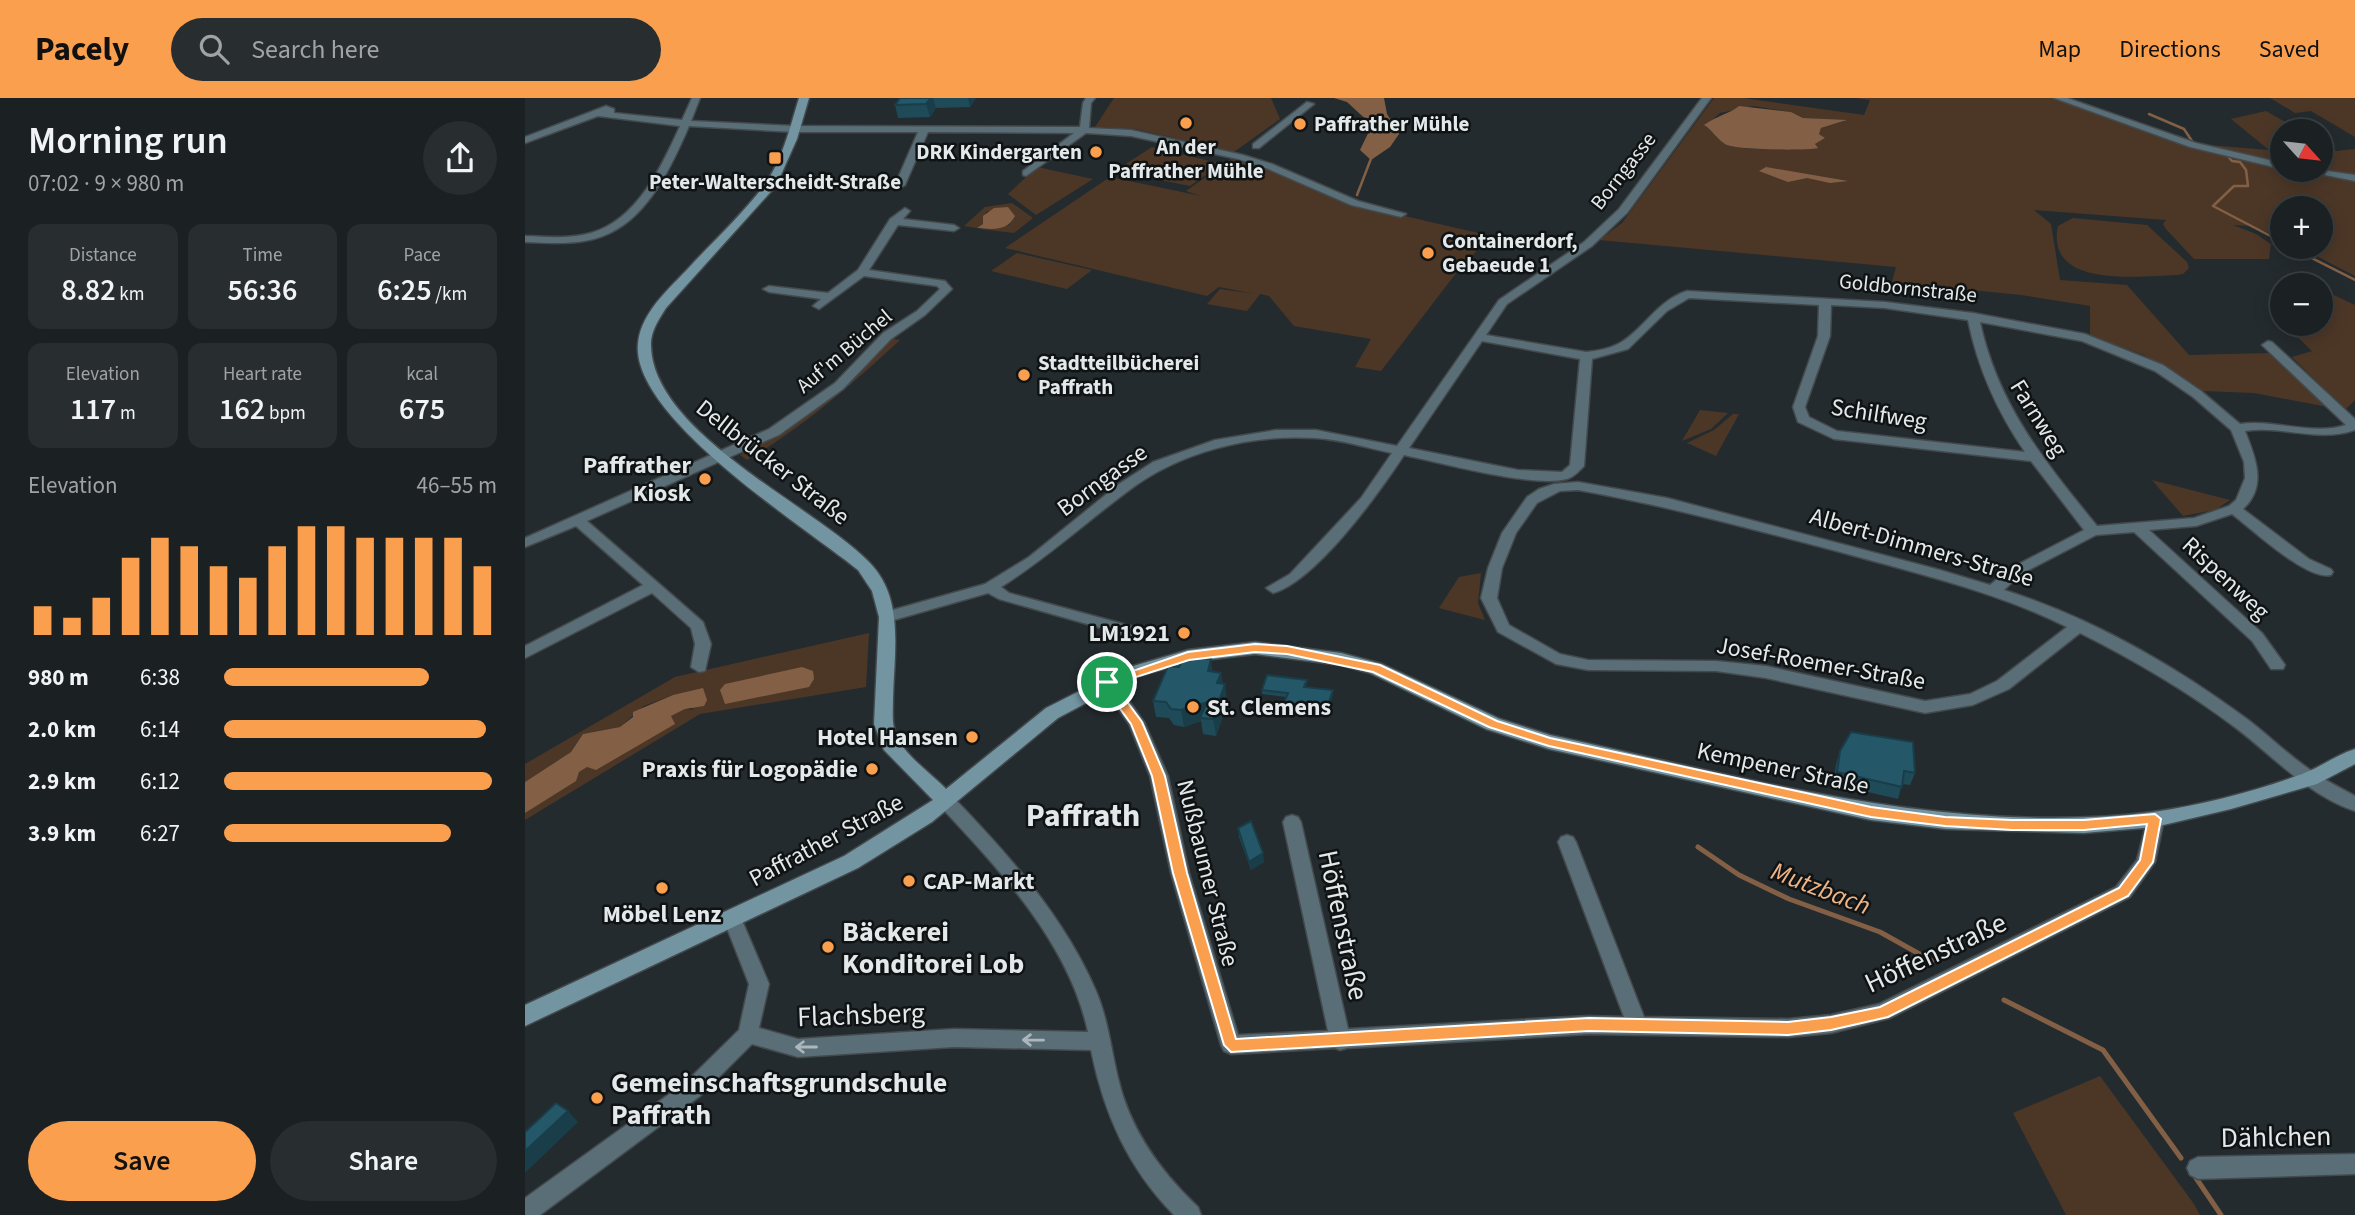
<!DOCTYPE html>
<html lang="en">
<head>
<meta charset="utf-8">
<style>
	body { margin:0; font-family:"Source Sans 3",sans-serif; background:#282d2f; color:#f1f3f6; height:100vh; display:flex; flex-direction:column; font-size:26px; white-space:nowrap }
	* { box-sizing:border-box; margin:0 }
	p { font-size:23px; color:#a0a3a5 }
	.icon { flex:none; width:38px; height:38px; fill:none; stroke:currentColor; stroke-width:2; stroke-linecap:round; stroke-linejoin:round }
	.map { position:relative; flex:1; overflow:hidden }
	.drawer { display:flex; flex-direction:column; background:#1b2022; width:525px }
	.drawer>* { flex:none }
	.needle { width:46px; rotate:117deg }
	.fabs { position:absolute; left:1745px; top:21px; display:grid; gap:14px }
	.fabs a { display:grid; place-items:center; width:63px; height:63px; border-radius:50%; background:#1b2022; box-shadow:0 4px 18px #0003,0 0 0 2px #393e40; font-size:35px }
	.pin { position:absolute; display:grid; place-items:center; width:60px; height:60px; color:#fff; margin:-30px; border:4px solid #fff; border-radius:50%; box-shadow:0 2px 7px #0007 }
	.round { display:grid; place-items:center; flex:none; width:74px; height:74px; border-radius:37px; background:#282d2f }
	.headline { display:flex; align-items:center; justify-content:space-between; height:119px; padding:0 28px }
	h1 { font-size:38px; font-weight:600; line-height:52px }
	.metrics { display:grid; grid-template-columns:repeat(3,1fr); gap:10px; height:119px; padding:7px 28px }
	.metrics div { display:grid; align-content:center; border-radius:14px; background:#282d2f; text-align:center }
	.metrics b { font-size:30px; font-weight:600 }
	.metrics small { font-size:19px; font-weight:400 }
	.metrics p { font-size:19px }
	.chart { height:196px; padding:14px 28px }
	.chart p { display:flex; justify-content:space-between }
	.chart svg { width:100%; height:126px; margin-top:7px; stroke:#fa9f4e; stroke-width:6 }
	.primary-button { display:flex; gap:14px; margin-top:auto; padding:14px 28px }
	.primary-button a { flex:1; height:80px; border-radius:42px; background:#fa9f4e; color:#111; font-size:28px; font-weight:600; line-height:80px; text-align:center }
	.primary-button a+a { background:#282d2f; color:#f1f3f6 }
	ul { padding:0 28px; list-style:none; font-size:23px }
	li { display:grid; grid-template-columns:112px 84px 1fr; align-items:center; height:52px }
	li i { height:18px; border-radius:9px; background:#fa9f4e }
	header { display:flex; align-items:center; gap:42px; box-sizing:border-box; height:98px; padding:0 35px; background:#fa9f4e; color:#111 }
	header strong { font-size:33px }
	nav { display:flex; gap:38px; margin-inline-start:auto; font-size:24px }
	.search { width:490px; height:63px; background:#282d2f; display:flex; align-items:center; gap:18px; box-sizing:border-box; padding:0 24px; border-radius:38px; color:#a0a3a5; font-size:26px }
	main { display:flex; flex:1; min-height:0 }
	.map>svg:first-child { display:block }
	.green { fill:#4c3727; fill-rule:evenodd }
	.water { fill:#836045 }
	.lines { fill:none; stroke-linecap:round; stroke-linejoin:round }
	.stream-far1 { stroke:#836045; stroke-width:2.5 }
	.stream { stroke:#836045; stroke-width:5 }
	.minor-casing { stroke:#43494c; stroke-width:3 }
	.secondary-casing { stroke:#43494c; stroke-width:3 }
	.minor { fill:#596e76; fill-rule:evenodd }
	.secondary { fill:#7394a1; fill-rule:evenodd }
	.wall { fill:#1f4b59 }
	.shaded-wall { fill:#193d49 }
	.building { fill:#245768; stroke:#193d49; stroke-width:2 }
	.oneway { stroke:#acb7bc }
	.route { fill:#fa9f4e; stroke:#fff; stroke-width:2; fill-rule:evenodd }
	.poi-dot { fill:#fa9f4e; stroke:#101314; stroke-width:2.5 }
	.labels { text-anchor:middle; stroke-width:5; stroke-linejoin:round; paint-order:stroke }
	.far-poi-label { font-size:21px; font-weight:bold; fill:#e3e8ea; stroke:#101314; text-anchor:start }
	.far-street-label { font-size:21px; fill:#e3e8ea; stroke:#101314 }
	.street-label { font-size:24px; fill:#e3e8ea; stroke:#101314 }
	.poi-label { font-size:24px; font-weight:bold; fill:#e3e8ea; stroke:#101314; text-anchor:end }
	.water-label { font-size:26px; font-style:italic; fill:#efb587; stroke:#101314 }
	.near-street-label { font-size:28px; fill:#e3e8ea; stroke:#101314 }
	.near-poi-label { font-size:28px; font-weight:bold; fill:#e3e8ea; stroke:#101314; text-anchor:start }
	.district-label { font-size:32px; font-weight:bold; fill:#e3e8ea; stroke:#101314 }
</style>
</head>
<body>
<header>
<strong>Pacely</strong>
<div class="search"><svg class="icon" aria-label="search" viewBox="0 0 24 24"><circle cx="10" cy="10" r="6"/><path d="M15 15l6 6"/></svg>Search here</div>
<nav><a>Map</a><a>Directions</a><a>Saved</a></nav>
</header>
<main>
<section class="drawer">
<div class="headline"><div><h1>Morning run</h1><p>07:02 · 9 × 980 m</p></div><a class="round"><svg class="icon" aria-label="share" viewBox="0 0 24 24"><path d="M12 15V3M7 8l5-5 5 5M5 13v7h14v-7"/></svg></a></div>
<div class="metrics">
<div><p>Distance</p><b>8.82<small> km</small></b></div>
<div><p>Time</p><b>56:36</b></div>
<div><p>Pace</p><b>6:25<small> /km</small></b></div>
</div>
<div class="metrics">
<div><p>Elevation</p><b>117<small> m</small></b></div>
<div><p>Heart rate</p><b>162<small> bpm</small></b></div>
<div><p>kcal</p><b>675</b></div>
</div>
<div class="chart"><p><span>Elevation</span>46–55 m</p>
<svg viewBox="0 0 160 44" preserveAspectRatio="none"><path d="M5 44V34M15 44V38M25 44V31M35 44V17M45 44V10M55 44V13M65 44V20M75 44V24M85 44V13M95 44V6M105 44V6M115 44V10M125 44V10M135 44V10M145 44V10M155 44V20"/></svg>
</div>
<ul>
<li><b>980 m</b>6:38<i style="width:75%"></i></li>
<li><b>2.0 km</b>6:14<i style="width:96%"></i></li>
<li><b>2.9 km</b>6:12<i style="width:98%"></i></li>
<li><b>3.9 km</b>6:27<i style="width:83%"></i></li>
</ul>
<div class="primary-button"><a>Save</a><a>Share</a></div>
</section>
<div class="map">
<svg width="1830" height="1117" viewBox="0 0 1830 1117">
	<rect width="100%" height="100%" fill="#242b2e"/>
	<!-- green -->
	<g class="green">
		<path d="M589,0H746L755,21L709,54L611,31L570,29Z"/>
		<path d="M1189,0H1218L1339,17L1345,2L1331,0H1526L1620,31L1757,69V72L1830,81V178L1774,149H1796V110H1757V140L1726,128L1708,127L1731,136L1746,146L1744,161H1669L1641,131L1638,126L1641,122L1509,112L1526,126L1535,182L1602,187L1664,257L1744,255L1803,309L1729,295L1678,293L1619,257L1565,238V208L1496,197L1367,184L1371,169L1074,142L1097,125ZM1228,8L1266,14L1278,20L1320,23L1296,30L1294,36L1300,40L1290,46L1292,49C1281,54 1208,52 1200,46C1193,41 1188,33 1180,28L1195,15Z"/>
		<path d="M1745,0H1830V39L1786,13L1770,15Z"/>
		<path d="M1741,13L1776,33H1757V67L1671,46L1744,52L1706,21Z"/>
		<path d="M1796,44L1811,53L1830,51V79L1787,72H1796Z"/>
		<path d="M627,49L697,66L665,88L590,73Z"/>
		<path d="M706,61L750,73L828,106L966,138L935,170L856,273L830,269L846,241L769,228L744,198L735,196L722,213L682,206L695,191L730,196L694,189L682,198L480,150L585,79L676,98L661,93Z"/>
		<path d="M512,69L568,81L511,117L483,96Z"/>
		<path d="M487,105L508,120L489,135L455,131L484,127L490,118L483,109L461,114L458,126L452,130L439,128L460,109Z"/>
		<path d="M1548,120L1622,127L1662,164L1664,170L1658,176L1651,177C1614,178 1520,191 1533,128Z"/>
		<path d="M492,155L567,172L542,191L466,173Z"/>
		<path d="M1796,191L1830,207V302L1820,312L1767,259L1787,253L1759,226H1796Z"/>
		<path d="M364,240L375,242C326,287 280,328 222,362L215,357L255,334Z"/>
		<path d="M1175,312L1203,315L1186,331L1157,343Z"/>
		<path d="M1208,316H1214L1191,358L1162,345L1189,332Z"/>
		<path d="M1627,382L1705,402L1690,412L1658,418Z"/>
		<path d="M956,475L953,505L960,522L914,510L934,479Z"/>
		<path d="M344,535L341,589L175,616L0,722V715L54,674L62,669L71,671L149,626L146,618L160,611L169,612L148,597L119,608L95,629L58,636L46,654L0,684V666L150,579Z"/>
		<path d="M1575,978L1669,1106L1675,1117H1541L1488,1015Z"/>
	</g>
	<!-- water -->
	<g class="water">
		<path d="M809,0H859L862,16L874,36L865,49L846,62L835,52L847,27L822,4Z"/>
		<path d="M1214,8L1266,14L1278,20L1322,22L1296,30L1294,36L1300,40L1290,46L1293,50C1281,53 1207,52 1200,46C1192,41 1188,33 1179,27C1191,18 1206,15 1214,8Z"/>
		<path d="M1241,69L1323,83L1305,85L1282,80L1263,84L1234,73Z"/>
		<path d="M483,109L490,118C482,134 467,131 452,130L458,126V118L469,110Z"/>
		<path d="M277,569L288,573L289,581L284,589L200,606L195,592L200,586Z"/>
		<path d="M178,590L182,602L179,608L160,611L146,618L150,626L71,672L62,669L54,674L51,683L0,715V684L46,654L58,636L95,629L108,619V614L148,597Z"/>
	</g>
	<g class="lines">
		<!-- stream-far1 -->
		<g class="stream-far1">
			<path d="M1624,16L1659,31L1667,43"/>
			<path d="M1702,57L1707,63L1715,64L1721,72L1723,88H1709L1688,108L1757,144"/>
			<path d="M832,97L847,58"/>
			<path d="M1765,149L1830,182"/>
		</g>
		<!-- stream -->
		<g class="stream">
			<path d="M1173,749L1214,777L1264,801L1355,834L1407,863"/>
			<path d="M1479,902L1578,952L1656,1060"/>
			<path d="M1669,1077L1696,1117"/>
		</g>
		<defs>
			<g id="minor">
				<path d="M167,0H175L166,23L270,28L555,29L558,5L561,0H570L566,5L564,30L606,32L718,57L747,66L833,103L881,116L876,119L826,107L741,70L713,61L606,38L561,35L501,78L498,77V73L549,35L403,34L380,87L375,90L370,87L393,34H270L164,28C147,67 125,116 85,135C59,148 28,145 0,144V138C22,139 45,141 66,135C112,122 137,68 155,28L73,18L0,45V39L81,8L89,11V15L157,22Z"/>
				<path d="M1177,0H1186L1102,115L1067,148L982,206L961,237L1061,254C1072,253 1083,251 1093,246C1117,234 1131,203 1162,193L1360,204L1448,215L1560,236L1638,267L1676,293L1715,326C1749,321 1788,338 1821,327L1737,247L1743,243L1747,244L1830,321V332C1794,345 1757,327 1720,333C1730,359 1743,388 1718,411L1784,461L1806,471L1808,474L1806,477C1782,483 1727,431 1707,416L1671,428L1624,432L1737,535L1760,567L1758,571H1746L1727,543L1609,434L1571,437L1496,476L1479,492C1565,519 1649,567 1722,621C1746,639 1767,661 1793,677C1805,685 1818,691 1830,698V713C1784,698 1749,659 1711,630C1662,593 1609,562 1555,535L1484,591L1448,607L1400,615L1241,580L1191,573L1063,572L1031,566L973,534L956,500L963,470L977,435L1002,399L1014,391L1029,386L1053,384L1142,400L1415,472L1465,487L1486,470L1559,432L1506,363L1309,341L1273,324L1268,309L1293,238L1294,207L1164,200L1142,213L1103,251L1067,261L1059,368C1054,373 1049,379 1042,381C1008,390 917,365 879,357C854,395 791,483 748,495L741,490L765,476L836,400L867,355C842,350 815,341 789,340C725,336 654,354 603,393C560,425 522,460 476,489L484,495L613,530L616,534L613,538L608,539L474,501L463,495L362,524L357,523L354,519L357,515L460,486L504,459L594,386L628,364L690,342L751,332H791L872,348L974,202L1059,144L1094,111ZM1306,207L1360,210L1443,222C1453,271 1472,313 1500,354L1312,333L1284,319L1280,309L1305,238ZM1455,224L1557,243L1630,273L1668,299L1706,332L1719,364L1720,380L1711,402L1704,408L1669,420L1572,428C1519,363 1473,307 1455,224ZM957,243L1055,261L1045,367L1037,374L993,372L884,350ZM1053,392C1144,408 1230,432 1319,455C1394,476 1472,494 1542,529L1472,583L1445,596L1400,603L1241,568L1191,563L1063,562L1035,556L984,527L972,500L977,470L991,435L1012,405L1035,393Z"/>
				<path d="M1529,0H1542L1671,45L1757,65V71L1665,49Z"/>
				<path d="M782,4L789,6L734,50H728V46Z"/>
				<path d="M1775,72H1796L1830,77V83Z"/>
				<path d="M380,110L385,113L378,121L429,127L434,130L429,133L373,127L344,172L420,183L427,191L425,193L400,217L366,241L318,291L254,337L62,423L178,524L186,546L180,573L174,574L166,569L170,546L166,530L127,495L0,560V548L118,487L51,428L0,449V440L244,331L310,285L358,235L392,213L415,191L412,188L339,178L294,211L288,208L296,201L244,194L238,191L244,188L303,195L333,172L365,121Z"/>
				<path d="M582,578L588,580L619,624L643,678L664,775L713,937L803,933L758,724L761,719L767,717L773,719L776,724L823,931L1064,918L1099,919L1033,744L1036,739L1042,737L1048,739L1051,744L1119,919L1263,921L1306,917L1354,906L1591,789L1612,762L1624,716L1630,714L1636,716L1639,721L1630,764L1605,799L1365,920L1306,935L1263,939L1064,936L822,950L815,952L810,950L706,956L699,953L696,947L646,775L625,678L604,626L574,584Z"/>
				<path d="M420,695L426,697C482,755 539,818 571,893C583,921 586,951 593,980C605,1032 635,1073 673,1109L676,1117H649C603,1070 579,1016 566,952L429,949L273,959L227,946L175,998L15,1117H0V1100L161,984L214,932L224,886L198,820L200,814L207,812L214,814L216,820L244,886L234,930L273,941L429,931L563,934C544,845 474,771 414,707L411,702L414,697Z"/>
				<path d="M1830,1056V1076L1673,1081L1665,1077L1662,1070L1665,1063L1673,1059Z"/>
			</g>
			<path id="secondary" d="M274,0H284L272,41L251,88L141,210C134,221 125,234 126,248C128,335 289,408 344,464C380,500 369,554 368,600C368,615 366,628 373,641C383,660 407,676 421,691L521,610L598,571L663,552L730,544L816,555L857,566L975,621L1025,637C1223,680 1424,739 1628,714C1677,707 1731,693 1777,676C1796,669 1811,657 1830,651V666L1792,686L1706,711L1630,729L1559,735L1421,731L1346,722L1024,651L961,631L845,575L816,567L730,556L663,564L610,579L533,620L407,724L333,770L0,928V907L319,758L408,702L359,652L349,626L354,519L347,493L333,472C280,429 105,319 113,245C116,212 150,186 170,163C193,139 218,115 238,89C257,64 265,29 274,0Z"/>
		</defs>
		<!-- minor casing -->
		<use href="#minor" class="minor-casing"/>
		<!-- secondary casing -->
		<use href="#secondary" class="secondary-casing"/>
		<!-- minor -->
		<use href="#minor" class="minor"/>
		<!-- secondary -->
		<use href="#secondary" class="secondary"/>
	</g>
	<!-- wall -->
	<g class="wall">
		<path d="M375,0H451L445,9L411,10L405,19L373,20L370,7Z"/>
		<path d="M688,574L698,586L702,602L697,617V621L691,638L678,636L676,623L659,629L649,627L644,620L631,619L628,603Z"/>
		<path d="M782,582L781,589L808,596L802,617L759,612L758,607L761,599L737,596V592Z"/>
		<path d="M1315,653L1390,675L1385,687L1377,686L1373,701L1308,686L1311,666Z"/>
		<path d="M713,730L739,764L726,772L714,739Z"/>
	</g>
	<!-- shaded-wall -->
	<g class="shaded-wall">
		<path d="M406,0H408L411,10L405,19L401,6Z"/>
		<path d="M443,0H451L445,9Z"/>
		<path d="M686,561L688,577L683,573Z"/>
		<path d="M696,575L699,590L700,586L702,602L697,617V621L691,638L685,604Z"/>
		<path d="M808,592V596L802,617L801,613Z"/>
		<path d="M682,604L675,620L676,623L659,629L656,612Z"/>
		<path d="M738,755L739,764L726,772L724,764Z"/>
		<path d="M43,1013L53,1024L0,1075V1053Z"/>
	</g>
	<!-- building -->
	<g class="building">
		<path d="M375,0H406L401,6L370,7Z"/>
		<path d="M660,558L686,561L683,573L696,575L692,585L700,586L695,600L685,604L695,605L688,621L675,620L682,604L656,612L646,611L641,604L628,603L643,568L654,569Z"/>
		<path d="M742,577L782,582L779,589L808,592L801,613L758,607L763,595L737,592Z"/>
		<path d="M1326,634L1388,644L1390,675L1379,673L1377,689L1312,674L1315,653Z"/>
		<path d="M726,723L738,755L724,764L713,730Z"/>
		<path d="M31,1005L43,1013L0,1053V1034Z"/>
	</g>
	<!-- one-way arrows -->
	<defs><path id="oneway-shaft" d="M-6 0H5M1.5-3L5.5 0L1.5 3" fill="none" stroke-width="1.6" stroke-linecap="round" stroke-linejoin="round" transform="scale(1.75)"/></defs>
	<g class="oneway">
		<use href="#oneway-shaft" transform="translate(508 942) rotate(-179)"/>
		<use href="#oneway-shaft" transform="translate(281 949) rotate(180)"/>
	</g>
	<!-- route -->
	<path class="route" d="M730,546L762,548L855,567L972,623L1025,640L1346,709L1420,719L1487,722H1559L1630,716L1636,721L1628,764L1603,798L1363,919L1306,932L1263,937L1064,933L706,954L699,947L648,775L627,678L606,626L576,584L663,554ZM730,554L762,556L848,574L964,629L1024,648L1346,719L1420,728L1487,732H1559L1622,726L1615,762L1594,790L1355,909L1306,919L1263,924L1064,920L711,941L662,775L640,678L617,624L589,586L664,562Z"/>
	<!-- markers -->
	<g class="poi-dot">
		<circle cx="661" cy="25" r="7"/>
		<circle cx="775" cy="26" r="7"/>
		<circle cx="571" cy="54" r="7"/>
		<rect x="243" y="53" width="14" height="14" rx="3.5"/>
		<circle cx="903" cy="155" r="7"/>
		<circle cx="499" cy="277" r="7"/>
		<circle cx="180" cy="381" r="7"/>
		<circle cx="659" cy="535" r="7"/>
		<circle cx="668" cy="609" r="7"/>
		<circle cx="447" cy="639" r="7"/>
		<circle cx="347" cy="671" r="7"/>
		<circle cx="384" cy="783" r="7"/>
		<circle cx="137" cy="790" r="7"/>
		<circle cx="303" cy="849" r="7"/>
		<circle cx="72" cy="1000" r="7"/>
	</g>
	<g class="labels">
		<!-- far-poi labels -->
		<g class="far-poi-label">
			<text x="789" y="33">Paffrather Mühle</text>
			<text x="661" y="56" text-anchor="middle">An der<tspan x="661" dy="24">Paffrather Mühle</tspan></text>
			<text x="557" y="61" text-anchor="end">DRK Kindergarten</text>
			<text x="250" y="91" text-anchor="middle">Peter-Walterscheidt-Straße</text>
			<text x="917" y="150">Containerdorf,<tspan x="917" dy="24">Gebaeude 1</tspan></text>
			<text x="513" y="272">Stadtteilbücherei<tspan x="513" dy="24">Paffrath</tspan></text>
		</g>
		<!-- far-street labels -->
		<g class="far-street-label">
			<text transform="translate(1098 73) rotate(-52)" y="7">Borngasse</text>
			<text transform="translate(1383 190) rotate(6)" y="7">Goldbornstraße</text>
			<text transform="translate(319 253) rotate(-40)" y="7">Auf'm Büchel</text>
		</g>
		<!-- street labels -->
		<g class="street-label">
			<text transform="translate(1354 316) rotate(9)" y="8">Schilfweg</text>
			<text transform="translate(1514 320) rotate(58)" y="8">Farnweg</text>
			<text transform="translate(248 364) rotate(38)" y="8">Dellbrücker Straße</text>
			<text transform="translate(577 382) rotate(-36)" y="8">Borngasse</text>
			<text transform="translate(1397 449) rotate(16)" y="8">Albert-Dimmers-Straße</text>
			<text transform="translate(1701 480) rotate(43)" y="8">Rispenweg</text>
			<text transform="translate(1296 565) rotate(10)" y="8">Josef-Roemer-Straße</text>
			<text transform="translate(1258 670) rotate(12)" y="8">Kempener Straße</text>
			<text transform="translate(301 742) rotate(-28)" y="8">Paffrather Straße</text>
			<text transform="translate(683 775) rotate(76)" y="8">Nußbaumer Straße</text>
		</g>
		<!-- poi labels -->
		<g class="poi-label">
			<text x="166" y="375">Paffrather<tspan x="166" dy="28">Kiosk</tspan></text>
			<text x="645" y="543">LM1921</text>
			<text x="682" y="617" text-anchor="start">St. Clemens</text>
			<text x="433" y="647">Hotel Hansen</text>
			<text x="333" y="679">Praxis für Logopädie</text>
			<text x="398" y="791" text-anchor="start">CAP-Markt</text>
			<text x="137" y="824" text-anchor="middle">Möbel Lenz</text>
		</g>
		<!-- water labels -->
		<g class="water-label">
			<text transform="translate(1296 790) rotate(21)" y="9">Mutzbach</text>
		</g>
		<!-- near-street labels -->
		<g class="near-street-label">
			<text transform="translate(819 827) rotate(78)" y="10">Höffenstraße</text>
			<text transform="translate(1410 854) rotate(-25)" y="10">Höffenstraße</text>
			<text transform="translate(336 916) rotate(-2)" y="10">Flachsberg</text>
			<text transform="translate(1751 1038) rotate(-1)" y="10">Dählchen</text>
		</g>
		<!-- near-poi labels -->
		<g class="near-poi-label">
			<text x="317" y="843">Bäckerei<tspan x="317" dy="32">Konditorei Lob</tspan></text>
			<text x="86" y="994">Gemeinschaftsgrundschule<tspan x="86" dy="32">Paffrath</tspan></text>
		</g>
		<!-- district labels -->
		<g class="district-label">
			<text x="558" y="728">Paffrath</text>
		</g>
	</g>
</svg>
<div class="fabs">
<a><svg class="needle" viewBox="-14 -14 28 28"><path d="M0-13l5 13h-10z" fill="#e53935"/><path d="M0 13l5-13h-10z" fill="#a0a3a5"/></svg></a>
<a>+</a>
<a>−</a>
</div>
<div class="pin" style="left:582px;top:584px;background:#1e9e55"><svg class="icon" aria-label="arrive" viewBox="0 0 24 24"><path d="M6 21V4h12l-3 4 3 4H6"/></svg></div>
</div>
</main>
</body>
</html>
